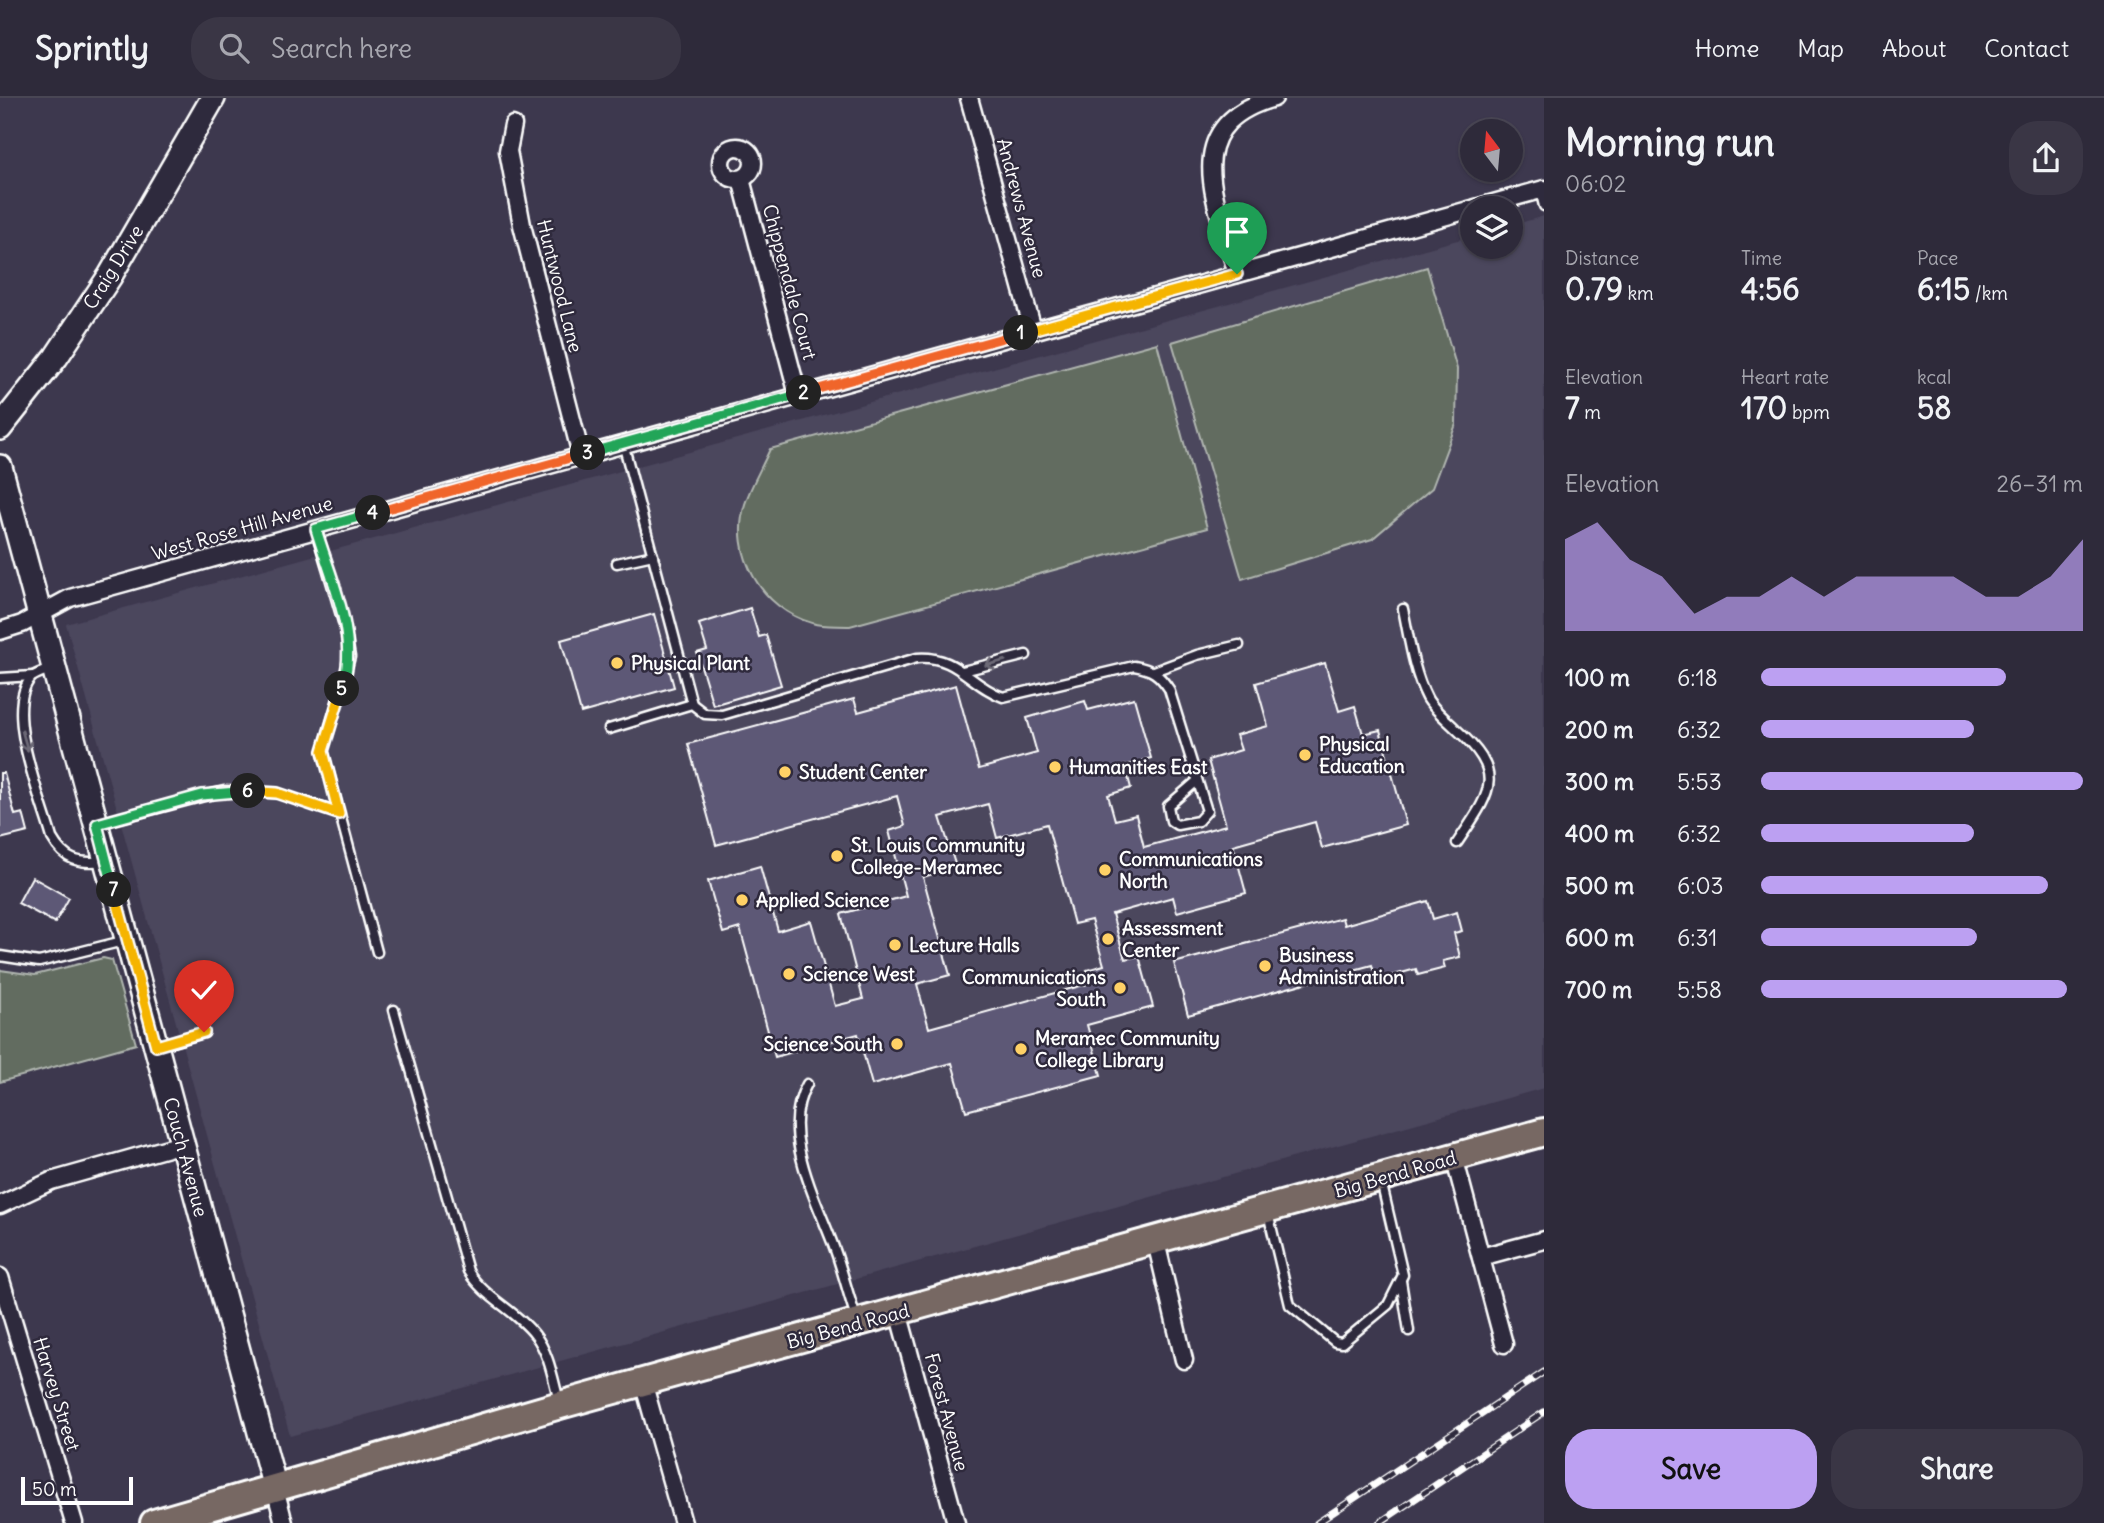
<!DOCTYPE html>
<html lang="en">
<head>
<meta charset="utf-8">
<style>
	body { margin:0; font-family:Delius,sans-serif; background:#3a3645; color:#f1f3f6; height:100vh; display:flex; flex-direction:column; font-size:26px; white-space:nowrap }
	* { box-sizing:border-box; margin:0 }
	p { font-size:23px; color:#a7a7af }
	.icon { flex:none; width:38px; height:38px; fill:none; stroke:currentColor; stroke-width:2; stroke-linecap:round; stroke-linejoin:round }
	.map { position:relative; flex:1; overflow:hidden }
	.side { display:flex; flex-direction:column; background:#2e2a3a; width:560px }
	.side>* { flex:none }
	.needle { width:46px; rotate:344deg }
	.tools { position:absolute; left:1460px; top:21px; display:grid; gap:14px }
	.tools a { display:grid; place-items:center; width:63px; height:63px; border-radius:50%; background:#2e2a3a; box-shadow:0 2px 5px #0004,0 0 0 2px #494654; font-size:35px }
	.scale { position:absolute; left:21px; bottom:18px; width:112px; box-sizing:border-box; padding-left:7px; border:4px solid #fff; border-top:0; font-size:19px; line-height:24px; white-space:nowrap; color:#fff; -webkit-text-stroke:5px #2f2a3d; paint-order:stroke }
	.pin { position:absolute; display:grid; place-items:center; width:60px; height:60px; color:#fff; margin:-72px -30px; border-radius:50% 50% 50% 0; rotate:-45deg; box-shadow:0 0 7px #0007 }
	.pin .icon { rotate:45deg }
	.km { position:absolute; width:35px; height:35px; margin:-18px; border-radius:50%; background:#222; color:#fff; font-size:19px; line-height:35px; text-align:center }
	.round { display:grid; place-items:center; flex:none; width:74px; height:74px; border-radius:28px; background:#3a3645 }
	.head { display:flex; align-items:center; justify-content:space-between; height:119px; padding:0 21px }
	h1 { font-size:38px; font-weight:800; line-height:52px }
	.stats { display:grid; grid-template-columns:repeat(3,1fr); gap:10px; height:119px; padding:7px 21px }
	.stats div { display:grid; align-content:center }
	.stats b { font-size:30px; font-weight:800 }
	.stats small { font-size:19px; font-weight:400 }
	.stats p { font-size:19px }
	.chart { height:196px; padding:14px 21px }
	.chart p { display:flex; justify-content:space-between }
	.chart svg { width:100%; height:126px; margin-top:7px; fill:#bca0f2; opacity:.7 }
	.cta { display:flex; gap:14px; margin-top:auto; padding:14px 21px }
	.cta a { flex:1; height:80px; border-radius:28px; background:#bca0f2; color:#111; font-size:28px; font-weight:800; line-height:80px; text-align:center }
	.cta a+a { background:#3a3645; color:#f1f3f6 }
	ul { padding:0 21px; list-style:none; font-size:23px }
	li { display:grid; grid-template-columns:112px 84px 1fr; align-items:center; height:52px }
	li i { height:18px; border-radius:9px; background:#bca0f2 }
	header { display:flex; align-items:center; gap:42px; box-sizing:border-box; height:98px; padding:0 35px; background:#2e2a3a; border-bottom:2px solid #494654 }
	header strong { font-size:33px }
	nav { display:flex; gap:38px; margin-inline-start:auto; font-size:24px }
	.search { width:490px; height:63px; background:#3a3645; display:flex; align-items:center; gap:18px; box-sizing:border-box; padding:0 24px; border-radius:28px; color:#a7a7af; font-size:26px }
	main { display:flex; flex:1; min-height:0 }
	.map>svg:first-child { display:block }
	.built { fill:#4b465d }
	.green { fill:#626c60; stroke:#b0b6b0; stroke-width:2 }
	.building { fill:#5d5876; stroke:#fff; stroke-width:2; fill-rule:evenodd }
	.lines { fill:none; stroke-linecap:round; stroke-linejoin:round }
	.lane-casing { stroke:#fff; stroke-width:13 }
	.street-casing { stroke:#fff; stroke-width:21 }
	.secondary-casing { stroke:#fff; stroke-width:28 }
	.primary-casing { stroke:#fff; stroke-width:32 }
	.lane { stroke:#2f2a3d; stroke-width:8 }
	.street { stroke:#2f2a3d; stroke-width:16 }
	.secondary { stroke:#2f2a3d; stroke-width:23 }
	.primary { stroke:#776864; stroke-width:26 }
	.rail-casing { stroke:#fff; stroke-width:7 }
	.rail { stroke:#2f2a3d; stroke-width:4.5; stroke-dasharray:13; stroke-linecap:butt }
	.oneway { stroke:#6d6a77 }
	.split-1-casing { stroke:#fff; stroke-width:14 }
	.split-2-casing { stroke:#fff; stroke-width:14 }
	.split-3-casing { stroke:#fff; stroke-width:14 }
	.split-4-casing { stroke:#fff; stroke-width:14 }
	.split-5-casing { stroke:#fff; stroke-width:14 }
	.split-6-casing { stroke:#fff; stroke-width:14 }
	.split-7-casing { stroke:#fff; stroke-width:14 }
	.split-8-casing { stroke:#fff; stroke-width:14 }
	.split-1 { stroke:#f5b400; stroke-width:9 }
	.split-2 { stroke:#f0652b; stroke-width:9 }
	.split-3 { stroke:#22a559; stroke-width:9 }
	.split-4 { stroke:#f0652b; stroke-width:9 }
	.split-5 { stroke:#22a559; stroke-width:9 }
	.split-6 { stroke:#f5b400; stroke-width:9 }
	.split-7 { stroke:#22a559; stroke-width:9 }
	.split-8 { stroke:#f5b400; stroke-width:9 }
	.poi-dot { fill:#ffd166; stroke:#2f2a3d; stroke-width:2.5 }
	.labels { text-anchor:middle; stroke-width:5; stroke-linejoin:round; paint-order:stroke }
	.street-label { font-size:19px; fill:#fff; stroke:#2f2a3d }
	.poi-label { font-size:19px; font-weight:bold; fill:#fff; stroke:#2f2a3d; text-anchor:start }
</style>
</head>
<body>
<header>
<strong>Sprintly</strong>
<div class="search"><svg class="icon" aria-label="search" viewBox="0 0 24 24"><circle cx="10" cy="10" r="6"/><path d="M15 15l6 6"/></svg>Search here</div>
<nav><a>Home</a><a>Map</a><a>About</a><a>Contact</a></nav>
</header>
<main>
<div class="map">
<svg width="1544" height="1425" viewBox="0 0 1544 1425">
	<rect width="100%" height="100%" fill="#3d384e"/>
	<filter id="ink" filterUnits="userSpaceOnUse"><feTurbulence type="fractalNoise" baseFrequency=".0143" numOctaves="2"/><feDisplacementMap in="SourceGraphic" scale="14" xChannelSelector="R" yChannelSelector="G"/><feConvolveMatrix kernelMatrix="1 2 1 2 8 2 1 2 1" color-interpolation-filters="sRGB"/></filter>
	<g filter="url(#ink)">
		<!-- built -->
		<path class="built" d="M1544,118V990L290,1338L66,526L1472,138V149H1510V128Z"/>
		<!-- green -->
		<g class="green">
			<path d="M1427,169L1457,271L1456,326L1432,390L1372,441L1242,481L1172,244Z"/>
			<path d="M1157,245L1207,430L850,528C838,527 823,529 812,525C762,511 729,456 745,406C751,387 762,369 770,351Z"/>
			<path d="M103,860L112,862L136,946L0,984V872L35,877Z"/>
		</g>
		<!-- building -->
		<g class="building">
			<path d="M750,510L759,539L766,537L781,587L713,607L697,555L707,552L699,526Z"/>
			<path d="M654,516L674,589L581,615L561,542Z"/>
			<path d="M1325,565L1339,613L1355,608L1363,636L1380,632L1406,727L1322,750L1315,724L1233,747L1246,795L1177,814L1173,799L1112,816L1125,861L1139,858L1153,909L1087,927L1101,977L966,1013L952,965L872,987L858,936L775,959L740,830L723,835L708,783L760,768L778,833L811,823L835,908L863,901L841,816L906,798L889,733L905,728L897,698L716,747L688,646L854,601L858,614L956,587L979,671L1037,655L1027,620L1085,603L1088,612L1134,600L1151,660L1125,668L1131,690L1108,697L1115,722L1136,717L1144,749L1226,727L1208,662L1241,652L1236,637L1268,628L1256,585ZM988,706L997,740L1047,726L1074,826L1091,822L1104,867L1087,872L1091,885L929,930L917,886L950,877L923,779L956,769L940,719Z"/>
			<path d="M0,675H4L15,717L23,715L28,734L0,741Z"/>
			<path d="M32,779L69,800L55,825L18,805Z"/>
			<path d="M1428,803L1433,821L1457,814L1462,833L1454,835L1460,859L1443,863L1445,870L1418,877L1416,871L1376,882L1372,867L1188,917L1174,865L1342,820L1344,827Z"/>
		</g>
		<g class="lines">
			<defs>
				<g id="lane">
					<path d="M1540,92L1544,108"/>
					<path d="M623,345L692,606"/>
					<path d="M316,432L345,531L350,559L323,653L377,854"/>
					<path d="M617,465L653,457"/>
					<path d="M1403,511C1409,539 1413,573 1427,600C1433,611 1447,622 1456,631C1508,677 1490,695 1457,745"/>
					<path d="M52,570C46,573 37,575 32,579C2,609 42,703 52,740C65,763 79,766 103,763"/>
					<path d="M963,573L1026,557"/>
					<path d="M1154,573L1197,557L1239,547"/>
					<path d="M0,580L33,578"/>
					<path d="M609,631L692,606L705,616L722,617L917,560C958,557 969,587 1003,599L1134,568C1152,571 1159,576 1169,591L1207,713L1198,723L1177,727L1171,723L1168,708L1197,683"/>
					<path d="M100,725L224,693L277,695L339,716"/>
					<path d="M0,858L39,864L127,842"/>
					<path d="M394,912L468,1173C484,1200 516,1212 535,1237C549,1255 553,1281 559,1303"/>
					<path d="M157,948L204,935"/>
					<path d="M807,986C778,1035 818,1104 835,1152C843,1174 848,1197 856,1219"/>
					<path d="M1268,1115L1290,1207L1335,1244L1342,1245L1388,1207L1403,1177L1381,1083"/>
					<path d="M1401,1183L1409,1233"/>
				</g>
				<g id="street">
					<path d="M969,0L1033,232"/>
					<path d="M513,27L508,53L522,127L581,357"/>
					<circle cx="737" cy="65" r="16"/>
					<path d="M741,81L798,297"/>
					<path d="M1475,110L1544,91"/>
					<path d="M1237,176C1218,106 1175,28 1274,0"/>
					<path d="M0,533L22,526L70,500L1472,111"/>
					<path d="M1454,1059L1504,1246"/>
					<path d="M0,1107L51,1083L182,1046"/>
					<path d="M1156,1144L1184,1262"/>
					<path d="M1481,1159L1544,1142"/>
					<path d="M0,1179L74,1425"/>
					<path d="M898,1214L956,1425"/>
					<path d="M643,1284L683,1425"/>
					<path d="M275,1390L284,1425"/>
				</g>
				<g id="secondary">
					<path d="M0,330L56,259L110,178L213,0"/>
					<path d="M0,369L275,1390"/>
				</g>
				<path id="primary" d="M154,1425L560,1307L1544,1034"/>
			</defs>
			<!-- lane casing -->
			<use href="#lane" class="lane-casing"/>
			<!-- street casing -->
			<use href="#street" class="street-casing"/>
			<!-- secondary casing -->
			<use href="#secondary" class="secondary-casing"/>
			<!-- primary casing -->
			<use href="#primary" class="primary-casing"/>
			<!-- lane -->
			<use href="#lane" class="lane"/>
			<!-- street -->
			<use href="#street" class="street"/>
			<!-- secondary -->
			<use href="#secondary" class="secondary"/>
			<!-- primary -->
			<use href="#primary" class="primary"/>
			<defs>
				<g id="rail">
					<path d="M1317,1425L1544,1274"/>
					<path d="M1379,1425L1544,1314"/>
				</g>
			</defs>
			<!-- rail casing -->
			<use href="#rail" class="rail-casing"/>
			<!-- rail -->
			<use href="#rail" class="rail"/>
		</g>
		<!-- one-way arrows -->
		<defs><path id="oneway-shaft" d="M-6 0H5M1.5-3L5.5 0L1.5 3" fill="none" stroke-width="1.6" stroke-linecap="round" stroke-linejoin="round" transform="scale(1.75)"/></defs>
		<g class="oneway">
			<use href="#oneway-shaft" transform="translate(995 565) rotate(165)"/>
			<use href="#oneway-shaft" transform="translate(25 643) rotate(74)"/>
		</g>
	</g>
	<g class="lines" filter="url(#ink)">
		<defs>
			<path id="split-1" d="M1021,235L1237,176"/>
			<path id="split-2" d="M804,295L1021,235"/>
			<path id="split-3" d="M588,355L804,295"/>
			<path id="split-4" d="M373,415L588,355"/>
			<path id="split-5" d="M342,591C360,539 331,482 316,431L373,415"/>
			<path id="split-6" d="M248,693L277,695L339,716L323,653L342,591"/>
			<path id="split-7" d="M114,792L97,726L202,697L248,693"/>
			<path id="split-8" d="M114,792L156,948L204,934"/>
		</defs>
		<!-- split-1 casing -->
		<use href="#split-1" class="split-1-casing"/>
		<!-- split-2 casing -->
		<use href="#split-2" class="split-2-casing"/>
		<!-- split-3 casing -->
		<use href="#split-3" class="split-3-casing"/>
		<!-- split-4 casing -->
		<use href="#split-4" class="split-4-casing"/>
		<!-- split-5 casing -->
		<use href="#split-5" class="split-5-casing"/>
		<!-- split-6 casing -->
		<use href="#split-6" class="split-6-casing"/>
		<!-- split-7 casing -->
		<use href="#split-7" class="split-7-casing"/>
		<!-- split-8 casing -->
		<use href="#split-8" class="split-8-casing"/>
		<!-- split-1 -->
		<use href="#split-1" class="split-1"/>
		<!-- split-2 -->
		<use href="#split-2" class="split-2"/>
		<!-- split-3 -->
		<use href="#split-3" class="split-3"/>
		<!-- split-4 -->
		<use href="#split-4" class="split-4"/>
		<!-- split-5 -->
		<use href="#split-5" class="split-5"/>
		<!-- split-6 -->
		<use href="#split-6" class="split-6"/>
		<!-- split-7 -->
		<use href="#split-7" class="split-7"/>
		<!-- split-8 -->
		<use href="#split-8" class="split-8"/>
	</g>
	<!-- markers -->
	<g class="poi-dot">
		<circle cx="617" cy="565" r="7"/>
		<circle cx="1305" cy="657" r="7"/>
		<circle cx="1055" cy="669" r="7"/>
		<circle cx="785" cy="674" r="7"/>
		<circle cx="837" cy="758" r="7"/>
		<circle cx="1105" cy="772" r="7"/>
		<circle cx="742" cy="802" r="7"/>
		<circle cx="1108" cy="841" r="7"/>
		<circle cx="895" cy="847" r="7"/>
		<circle cx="1265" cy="868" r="7"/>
		<circle cx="789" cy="876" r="7"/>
		<circle cx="1120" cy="890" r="7"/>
		<circle cx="897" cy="946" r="7"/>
		<circle cx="1021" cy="951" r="7"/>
	</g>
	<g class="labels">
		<!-- street labels -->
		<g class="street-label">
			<text transform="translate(1022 110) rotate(75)" y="7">Andrews Avenue</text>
			<text transform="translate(113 169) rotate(-58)" y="7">Craig Drive</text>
			<text transform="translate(790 184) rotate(75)" y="7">Chippendale Court</text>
			<text transform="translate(560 188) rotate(76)" y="7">Huntwood Lane</text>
			<text transform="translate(242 430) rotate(-16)" y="7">West Rose Hill Avenue</text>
			<text transform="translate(186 1059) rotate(75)" y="7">Couch Avenue</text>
			<text transform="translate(1395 1076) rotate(-16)" y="7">Big Bend Road</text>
			<text transform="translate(848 1228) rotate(-15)" y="7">Big Bend Road</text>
			<text transform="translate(57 1296) rotate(73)" y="7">Harvey Street</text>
			<text transform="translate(947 1314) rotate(75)" y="7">Forest Avenue</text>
		</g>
		<!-- poi labels -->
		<g class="poi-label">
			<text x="631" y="572">Physical Plant</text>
			<text x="1319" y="653">Physical<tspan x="1319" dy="22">Education</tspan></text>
			<text x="1069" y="676">Humanities East</text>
			<text x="799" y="681">Student Center</text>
			<text x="851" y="754">St. Louis Community<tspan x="851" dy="22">College-Meramec</tspan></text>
			<text x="1119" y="768">Communications<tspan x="1119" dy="22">North</tspan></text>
			<text x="756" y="809">Applied Science</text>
			<text x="1122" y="837">Assessment<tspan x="1122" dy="22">Center</tspan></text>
			<text x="909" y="854">Lecture Halls</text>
			<text x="1279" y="864">Business<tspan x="1279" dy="22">Administration</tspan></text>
			<text x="803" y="883">Science West</text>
			<text x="1106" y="886" text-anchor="end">Communications<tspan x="1106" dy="22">South</tspan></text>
			<text x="1035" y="947">Meramec Community<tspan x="1035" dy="22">College Library</tspan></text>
			<text x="883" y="953" text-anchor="end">Science South</text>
		</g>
	</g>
</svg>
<div class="tools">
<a><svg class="needle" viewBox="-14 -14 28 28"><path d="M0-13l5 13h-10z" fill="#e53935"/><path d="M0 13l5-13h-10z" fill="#a7a7af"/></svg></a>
<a><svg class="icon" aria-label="layers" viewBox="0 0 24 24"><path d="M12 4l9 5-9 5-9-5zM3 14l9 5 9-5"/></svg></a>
</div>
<div class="scale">50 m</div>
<div class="pin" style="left:1237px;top:176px;background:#1e9e55"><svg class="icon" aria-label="arrive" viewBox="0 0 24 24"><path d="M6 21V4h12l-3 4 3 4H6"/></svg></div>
<div class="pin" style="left:204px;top:934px;background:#d93025"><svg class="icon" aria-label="check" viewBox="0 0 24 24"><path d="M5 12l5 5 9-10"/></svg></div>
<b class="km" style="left:1021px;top:235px">1</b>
<b class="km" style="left:804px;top:295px">2</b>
<b class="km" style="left:588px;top:355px">3</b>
<b class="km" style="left:373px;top:415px">4</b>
<b class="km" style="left:342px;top:591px">5</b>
<b class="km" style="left:248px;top:693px">6</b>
<b class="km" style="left:114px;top:792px">7</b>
</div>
<section class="side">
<div class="head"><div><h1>Morning run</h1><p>06:02</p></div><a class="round"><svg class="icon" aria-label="share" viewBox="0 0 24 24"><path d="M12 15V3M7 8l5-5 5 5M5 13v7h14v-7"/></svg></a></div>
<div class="stats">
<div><p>Distance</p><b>0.79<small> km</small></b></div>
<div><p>Time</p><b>4:56</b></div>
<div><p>Pace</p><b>6:15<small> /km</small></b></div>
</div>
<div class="stats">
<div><p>Elevation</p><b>7<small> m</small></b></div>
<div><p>Heart rate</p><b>170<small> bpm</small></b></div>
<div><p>kcal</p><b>58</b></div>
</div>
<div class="chart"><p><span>Elevation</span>26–31 m</p>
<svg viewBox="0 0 160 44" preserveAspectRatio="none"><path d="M0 44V12L10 6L20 19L30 25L40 38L50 32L60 32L70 25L80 32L90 25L100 25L110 25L120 25L130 32L140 32L150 25L160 12V44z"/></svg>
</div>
<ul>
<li><b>100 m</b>6:18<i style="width:76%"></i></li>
<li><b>200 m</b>6:32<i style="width:66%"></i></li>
<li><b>300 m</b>5:53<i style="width:100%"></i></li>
<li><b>400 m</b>6:32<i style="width:66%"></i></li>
<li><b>500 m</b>6:03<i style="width:89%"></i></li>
<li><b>600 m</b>6:31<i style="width:67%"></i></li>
<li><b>700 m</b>5:58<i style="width:95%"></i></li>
</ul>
<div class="cta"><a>Save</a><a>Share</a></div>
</section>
</main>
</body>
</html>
